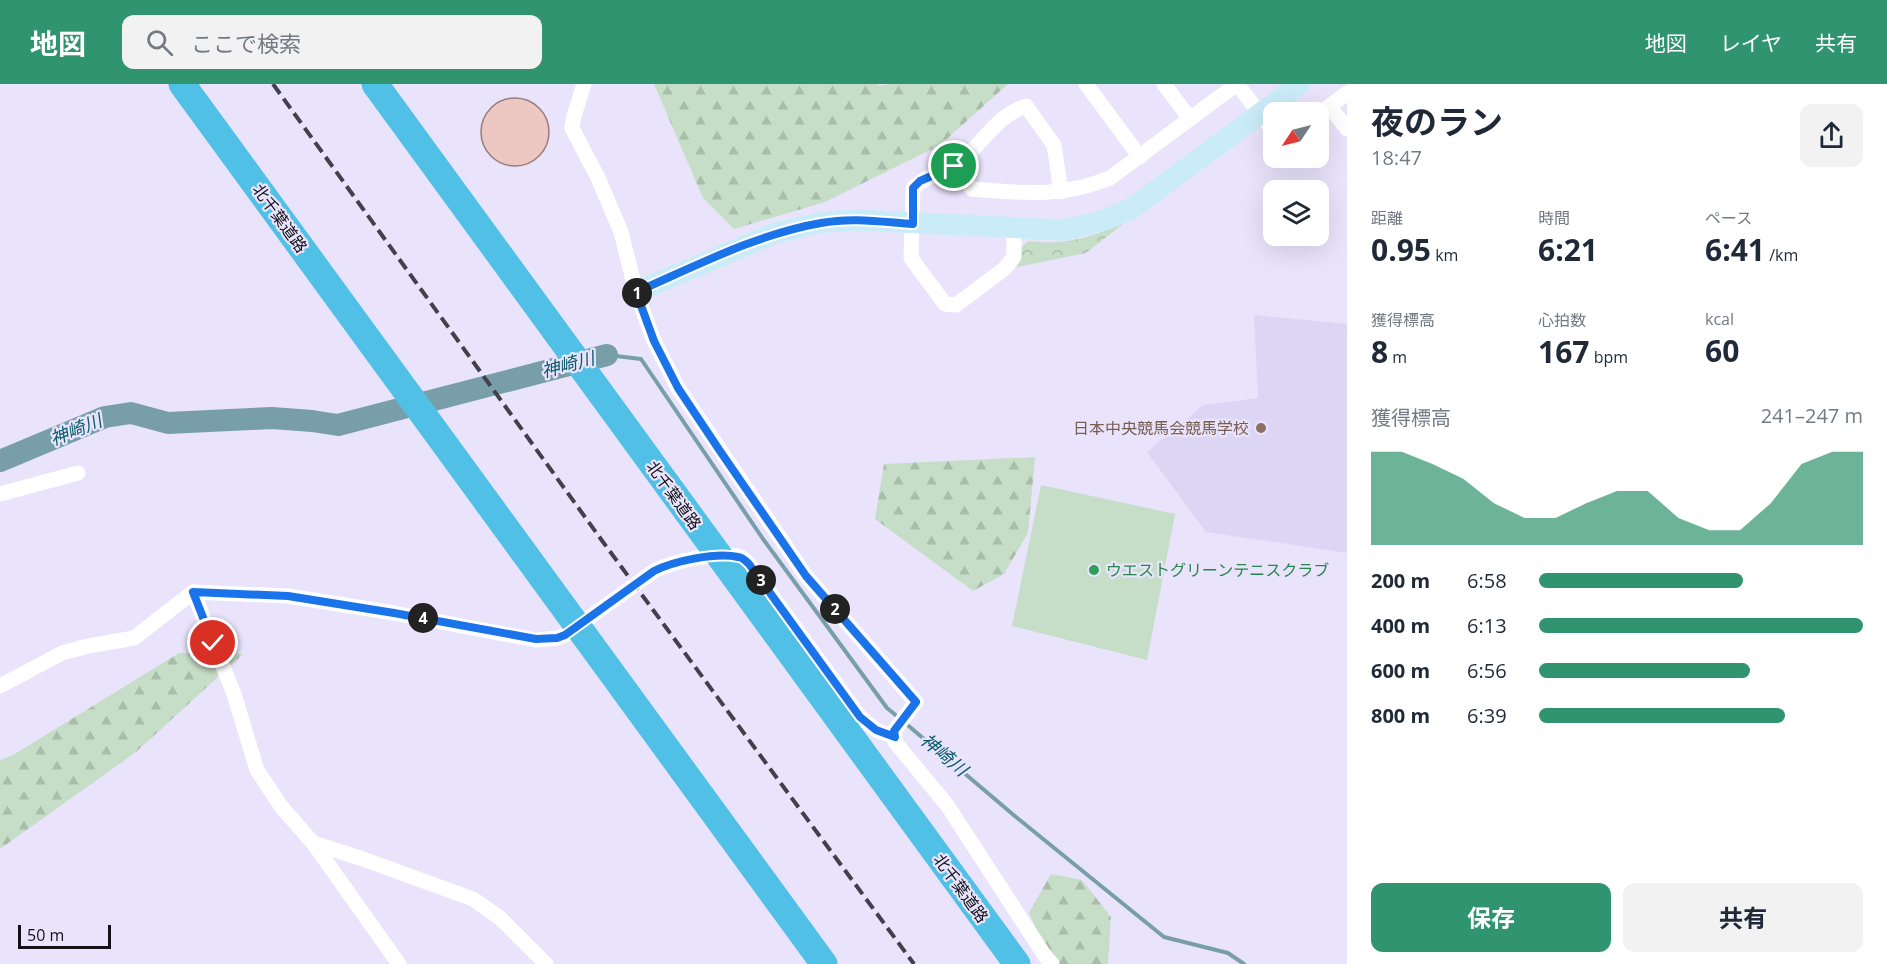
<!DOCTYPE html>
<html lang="ja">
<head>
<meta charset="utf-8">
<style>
	body { margin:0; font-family:"Open Sans","Noto Sans JP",sans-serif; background:#f2f2f3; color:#1f2937; height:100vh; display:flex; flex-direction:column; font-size:22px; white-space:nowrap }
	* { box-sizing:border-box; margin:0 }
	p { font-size:20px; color:#747a83 }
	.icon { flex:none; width:33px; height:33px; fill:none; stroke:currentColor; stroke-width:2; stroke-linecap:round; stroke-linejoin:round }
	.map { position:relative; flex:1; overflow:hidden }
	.sheet { display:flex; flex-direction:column; background:#fff; width:540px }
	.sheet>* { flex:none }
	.needle { width:39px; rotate:235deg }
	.buttons { position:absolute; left:1263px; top:18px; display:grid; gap:12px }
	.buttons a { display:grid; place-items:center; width:66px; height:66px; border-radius:12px; background:#fff; box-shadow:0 6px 24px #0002; font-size:30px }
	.scale { position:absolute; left:18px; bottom:15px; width:93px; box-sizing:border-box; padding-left:6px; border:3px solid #121118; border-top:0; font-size:16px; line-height:21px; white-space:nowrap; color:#121118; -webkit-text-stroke:4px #e9e4fb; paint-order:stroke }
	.pin { position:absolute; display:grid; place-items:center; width:51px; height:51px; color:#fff; margin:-26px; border:3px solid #fff; border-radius:50%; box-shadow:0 2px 6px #0007 }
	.km { position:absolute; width:30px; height:30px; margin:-15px; border-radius:50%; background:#222; color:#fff; font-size:16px; line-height:30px; text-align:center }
	.round { display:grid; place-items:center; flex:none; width:63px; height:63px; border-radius:12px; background:#f2f2f3 }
	.headline { display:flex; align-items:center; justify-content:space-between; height:102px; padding:0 24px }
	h1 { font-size:33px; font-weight:700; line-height:45px }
	.metrics { display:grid; grid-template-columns:repeat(3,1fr); gap:9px; height:102px; padding:6px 24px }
	.metrics div { display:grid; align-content:center }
	.metrics b { font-size:30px; font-weight:700 }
	.metrics small { font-size:16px; font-weight:400 }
	.metrics p { font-size:16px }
	.chart { height:168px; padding:12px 24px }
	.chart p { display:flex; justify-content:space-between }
	.chart svg { width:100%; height:108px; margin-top:6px; fill:#2f946f; opacity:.7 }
	.button { display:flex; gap:12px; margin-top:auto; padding:12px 24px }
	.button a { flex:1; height:69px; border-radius:12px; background:#2f946f; color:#fff; font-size:24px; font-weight:700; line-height:69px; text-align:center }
	.button a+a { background:#f2f2f3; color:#1f2937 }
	ul { padding:0 24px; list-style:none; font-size:20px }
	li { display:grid; grid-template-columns:96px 72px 1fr; align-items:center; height:45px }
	li i { height:15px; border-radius:8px; background:#2f946f }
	header { display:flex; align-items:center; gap:36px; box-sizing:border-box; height:84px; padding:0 30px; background:#2f946f; color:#fff }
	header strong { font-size:28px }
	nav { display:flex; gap:33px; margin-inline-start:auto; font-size:21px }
	.search { width:420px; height:54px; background:#f2f2f3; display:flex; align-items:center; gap:15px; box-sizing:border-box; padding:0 21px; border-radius:12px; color:#747a83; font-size:22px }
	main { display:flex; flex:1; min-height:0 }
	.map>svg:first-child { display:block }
	.built { fill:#dcd6f4 }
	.grass { fill:#c6dec8 }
	.forest { fill:url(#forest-firs) }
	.park { fill:url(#park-crowns) }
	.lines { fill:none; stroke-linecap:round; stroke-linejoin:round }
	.stream { stroke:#789fa9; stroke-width:4 }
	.river { stroke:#789fa9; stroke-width:22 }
	.building { fill:#edc7c2; stroke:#977e7b; stroke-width:1.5 }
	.street { stroke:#fff; stroke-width:15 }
	.secondary { stroke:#caecf8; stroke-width:21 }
	.highway { stroke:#50c0e7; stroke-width:27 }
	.rail { stroke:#42404a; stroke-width:4; stroke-dasharray:12 6; stroke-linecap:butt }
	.route-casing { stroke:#fff; stroke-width:12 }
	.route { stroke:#1a73e8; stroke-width:8 }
	.education-dot { fill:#8d6e63; stroke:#e9e4fb; stroke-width:2 }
	.leisure-dot { fill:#2e9e5b; stroke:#e9e4fb; stroke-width:2 }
	.labels { text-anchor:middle; stroke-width:4.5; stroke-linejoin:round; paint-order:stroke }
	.street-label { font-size:16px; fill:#121118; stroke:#e9e4fb }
	.education-label { font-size:16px; fill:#785e54; stroke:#e9e4fb; text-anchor:end }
	.leisure-label { font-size:16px; fill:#27864d; stroke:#e9e4fb; text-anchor:start }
	.water-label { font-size:18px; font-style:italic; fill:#075b6a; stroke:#e9e4fb }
</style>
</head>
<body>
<header>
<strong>地図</strong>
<div class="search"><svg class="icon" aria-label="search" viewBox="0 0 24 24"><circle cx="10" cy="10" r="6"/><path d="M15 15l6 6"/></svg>ここで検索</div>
<nav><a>地図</a><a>レイヤ</a><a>共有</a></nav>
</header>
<main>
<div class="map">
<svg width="1347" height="880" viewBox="0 0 1347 880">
	<defs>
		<pattern id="forest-firs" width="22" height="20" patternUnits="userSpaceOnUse" patternTransform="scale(1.5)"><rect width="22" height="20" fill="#c6dec8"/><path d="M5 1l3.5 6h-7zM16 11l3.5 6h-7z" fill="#a9bdab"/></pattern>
		<pattern id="park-crowns" width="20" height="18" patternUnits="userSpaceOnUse" patternTransform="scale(1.5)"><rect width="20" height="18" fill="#c6dec8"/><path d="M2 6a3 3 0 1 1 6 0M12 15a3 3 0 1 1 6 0" fill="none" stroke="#a9bdab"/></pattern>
	</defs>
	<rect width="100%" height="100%" fill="#e9e4fb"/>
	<!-- built -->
	<path class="built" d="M1254,231L1347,240V469L1206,448L1147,368L1203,321L1258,314Z"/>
	<!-- grass -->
	<path class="grass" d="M1041,401L1175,430L1147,576L1012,542Z"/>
	<!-- forest -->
	<g class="forest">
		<path d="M654,0H877L880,2L891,0H1008L940,61L825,118L734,145L703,114Z"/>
		<path d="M1035,373L1028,449L1004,490L973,507L875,435L884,380Z"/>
		<path d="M179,569L243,570L136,668L0,765V676L13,671Z"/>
		<path d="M1051,790L1082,796L1111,833L1108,880H1058L1047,869L1029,829Z"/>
	</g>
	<!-- park -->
	<path class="park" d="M1123,140L1086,169L1017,183L1021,164L1028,157C1065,162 1090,153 1123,140Z"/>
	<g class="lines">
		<!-- stream -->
		<g class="stream">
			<path d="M607,271L641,275L763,455L887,624L898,633"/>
			<path d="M904,638L1016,733L1164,853L1228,869L1244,880"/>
		</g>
		<!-- river -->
		<path class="river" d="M0,377L105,333L131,329L168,339L272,334L312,337L338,341L607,271"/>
	</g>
	<!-- building -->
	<circle class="building" cx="515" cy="48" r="34"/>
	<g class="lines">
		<!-- street -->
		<g class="street">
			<path d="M584,0L574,32L572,44L599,96L621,148L636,208L654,257L678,304L806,492L916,618L894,647L895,658L947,721L1045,872L1052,880"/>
			<path d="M1086,0L1140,73"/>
			<path d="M1164,0L1190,35"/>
			<path d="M1237,0L1274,48"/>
			<path d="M1330,23L1347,45"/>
			<path d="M1318,31L1347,9"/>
			<path d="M954,82L972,105C1024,109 1060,114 1110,94L1237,0"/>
			<path d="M1014,145V173L1004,185L956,221L945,220L911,174L913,104C925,92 940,91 954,82C982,63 992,34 1026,22L1054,61L1061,108"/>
			<path d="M0,410L78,389"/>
			<path d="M193,508L234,610L257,686L280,721L313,759L363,775L473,815L500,834L546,880"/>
			<path d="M0,602L62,569L88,562L134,554L193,508L288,512L394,529L536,556L557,554L565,551L654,487C674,477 716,468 738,472C742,473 746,477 749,480L860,633L876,646L895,653"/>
			<path d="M313,759L399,880"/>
		</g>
		<!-- secondary -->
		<path class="secondary" d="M636,208L775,149L823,138L860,136L1062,146L1099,138L1131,125L1300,0"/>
		<!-- highway -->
		<g class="highway">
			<path d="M182,0L824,880"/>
			<path d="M375,0L1017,880"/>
		</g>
		<!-- rail -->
		<path class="rail" d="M273,0L603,458L914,880"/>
	</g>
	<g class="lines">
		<defs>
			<path id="route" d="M213,559L193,508L288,512L394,529L536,555L557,554L565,551L654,487C674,477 716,468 738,473C742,473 746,477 749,480L860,633L876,646L895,653L894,647L916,618L806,492L720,367L678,304L654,257L636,208C696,182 757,150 821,139C852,133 883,138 913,140V104L920,97L954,82"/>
		</defs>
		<!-- route casing -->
		<use href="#route" class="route-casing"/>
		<!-- route -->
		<use href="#route" class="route"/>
	</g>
	<!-- markers -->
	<circle class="education-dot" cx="1261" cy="344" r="6"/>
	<circle class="leisure-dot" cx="1094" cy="486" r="6"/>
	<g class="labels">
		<!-- street labels -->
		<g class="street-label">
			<text transform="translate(280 134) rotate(54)" y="6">北千葉道路</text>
			<text transform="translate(674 411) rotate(54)" y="6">北千葉道路</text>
			<text transform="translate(961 804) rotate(54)" y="6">北千葉道路</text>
		</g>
		<!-- education labels -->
		<g class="education-label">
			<text x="1249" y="350">日本中央競馬会競馬学校</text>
		</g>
		<!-- leisure labels -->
		<g class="leisure-label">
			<text x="1106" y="492">ウエストグリーンテニスクラブ</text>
		</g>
		<!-- water labels -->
		<g class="water-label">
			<text transform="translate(568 281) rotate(-15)" y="6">神崎川</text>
			<text transform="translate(76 346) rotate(-22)" y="6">神崎川</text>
			<text transform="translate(944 671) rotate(40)" y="6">神崎川</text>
		</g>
	</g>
</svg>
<div class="buttons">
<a><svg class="needle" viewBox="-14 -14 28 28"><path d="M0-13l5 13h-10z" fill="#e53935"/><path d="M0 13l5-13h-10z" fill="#747a83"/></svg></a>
<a><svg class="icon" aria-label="layers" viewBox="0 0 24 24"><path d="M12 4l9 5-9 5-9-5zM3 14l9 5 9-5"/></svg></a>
</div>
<div class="scale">50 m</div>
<div class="pin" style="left:954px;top:82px;background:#1e9e55"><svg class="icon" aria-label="arrive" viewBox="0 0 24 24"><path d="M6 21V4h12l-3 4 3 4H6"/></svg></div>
<div class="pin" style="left:213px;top:559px;background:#d93025"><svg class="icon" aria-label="check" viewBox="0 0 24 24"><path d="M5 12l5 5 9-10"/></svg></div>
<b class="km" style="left:637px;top:209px">1</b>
<b class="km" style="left:835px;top:525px">2</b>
<b class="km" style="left:761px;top:496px">3</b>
<b class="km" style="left:423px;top:534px">4</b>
</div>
<section class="sheet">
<div class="headline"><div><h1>夜のラン</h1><p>18:47</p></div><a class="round"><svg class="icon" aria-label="share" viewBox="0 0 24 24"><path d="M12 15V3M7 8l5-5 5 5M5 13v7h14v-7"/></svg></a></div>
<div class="metrics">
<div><p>距離</p><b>0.95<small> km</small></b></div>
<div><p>時間</p><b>6:21</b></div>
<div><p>ペース</p><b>6:41<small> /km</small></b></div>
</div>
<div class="metrics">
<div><p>獲得標高</p><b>8<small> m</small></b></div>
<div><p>心拍数</p><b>167<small> bpm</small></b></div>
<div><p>kcal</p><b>60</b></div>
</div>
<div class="chart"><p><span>獲得標高</span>241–247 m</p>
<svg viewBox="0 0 160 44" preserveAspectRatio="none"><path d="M0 44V6L10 6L20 11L30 17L40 27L50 33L60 33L70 27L80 22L90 22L100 33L110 38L120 38L130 27L140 11L150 6L160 6V44z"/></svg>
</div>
<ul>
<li><b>200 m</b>6:58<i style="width:63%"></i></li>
<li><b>400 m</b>6:13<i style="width:100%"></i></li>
<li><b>600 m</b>6:56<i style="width:65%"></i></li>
<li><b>800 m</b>6:39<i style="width:76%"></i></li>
</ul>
<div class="button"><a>保存</a><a>共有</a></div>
</section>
</main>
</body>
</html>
